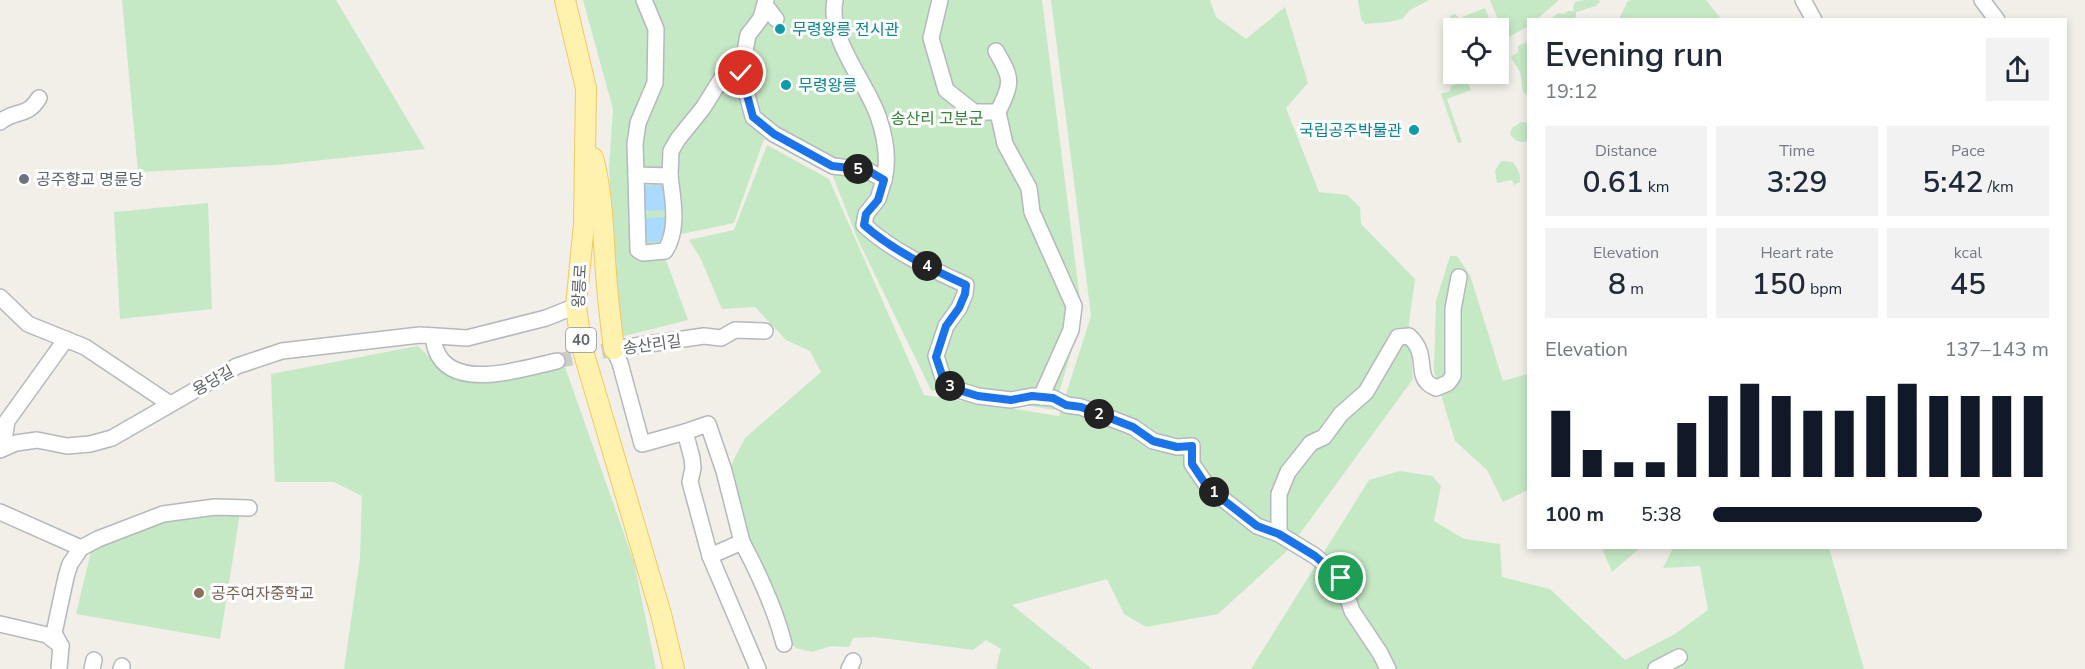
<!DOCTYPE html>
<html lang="en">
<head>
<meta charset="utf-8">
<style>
	body { margin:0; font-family:"Nunito Sans","Noto Sans KR",sans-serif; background:#f2f2f3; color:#1f2937; height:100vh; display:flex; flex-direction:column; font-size:22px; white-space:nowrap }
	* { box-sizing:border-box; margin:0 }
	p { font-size:20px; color:#747a83 }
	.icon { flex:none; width:33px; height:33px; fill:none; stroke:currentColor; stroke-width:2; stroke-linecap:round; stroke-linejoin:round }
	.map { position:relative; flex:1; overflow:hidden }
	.sheet { position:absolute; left:1527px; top:18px; width:540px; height:531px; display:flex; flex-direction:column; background:#fff; border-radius:0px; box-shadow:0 3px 9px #0003 }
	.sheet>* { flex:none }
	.controls { position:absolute; left:1443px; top:18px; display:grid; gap:12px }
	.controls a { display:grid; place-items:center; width:66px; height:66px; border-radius:0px; background:#fff; box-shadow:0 3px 9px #0003; font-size:30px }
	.pin { position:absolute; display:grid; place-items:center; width:51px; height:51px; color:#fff; margin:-26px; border:3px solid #fff; border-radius:50%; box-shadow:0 2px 6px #0007 }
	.km { position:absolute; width:30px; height:30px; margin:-15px; border-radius:50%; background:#222; color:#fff; font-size:16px; line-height:30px; text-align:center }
	.round { display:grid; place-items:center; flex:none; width:63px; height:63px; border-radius:0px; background:#f2f2f3 }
	.headline { display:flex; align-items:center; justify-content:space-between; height:102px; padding:0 18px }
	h1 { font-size:33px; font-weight:600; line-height:45px }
	.figures { display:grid; grid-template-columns:repeat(3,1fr); gap:9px; height:102px; padding:6px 18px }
	.figures div { display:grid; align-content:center; border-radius:0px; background:#f2f2f3; text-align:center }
	.figures b { font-size:30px; font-weight:600 }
	.figures small { font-size:16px; font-weight:400 }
	.figures p { font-size:16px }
	.chart { height:168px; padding:12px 18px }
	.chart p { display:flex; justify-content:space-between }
	.chart svg { width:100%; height:108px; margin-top:6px; stroke:#111827; stroke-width:6 }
	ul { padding:0 18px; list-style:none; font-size:20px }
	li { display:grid; grid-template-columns:96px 72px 1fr; align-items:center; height:45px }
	li i { height:15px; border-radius:8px; background:#111827 }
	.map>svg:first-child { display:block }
	.green { fill:#c5e8c5 }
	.water { fill:#aadaff }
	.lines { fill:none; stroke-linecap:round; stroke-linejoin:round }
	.minor-tunnel { stroke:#ccccc8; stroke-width:15; stroke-dasharray:15 8; stroke-linecap:butt }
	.minor-casing { stroke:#b5b8bc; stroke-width:18 }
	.major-casing { stroke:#f2c960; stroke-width:22 }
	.minor { stroke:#fff; stroke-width:15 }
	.major { stroke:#fff2af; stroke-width:20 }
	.route-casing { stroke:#fff; stroke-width:12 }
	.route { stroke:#1a73e8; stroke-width:8 }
	.culture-dot { fill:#0f9aa8; stroke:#fff; stroke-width:2 }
	.worship-dot { fill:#6b7280; stroke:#fff; stroke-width:2 }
	.education-dot { fill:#8d6e63; stroke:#fff; stroke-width:2 }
	.labels { text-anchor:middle; stroke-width:6; stroke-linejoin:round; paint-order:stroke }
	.shield { fill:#fff; stroke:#8f9295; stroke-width:1.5 }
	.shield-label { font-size:15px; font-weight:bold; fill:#5f6368 }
	.culture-label { font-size:16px; fill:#0d838f; stroke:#fff; text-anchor:start }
	.park-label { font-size:16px; fill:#348238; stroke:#fff }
	.worship-label { font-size:16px; fill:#5b616d; stroke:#fff; text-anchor:start }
	.street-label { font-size:16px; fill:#5f6368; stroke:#fff }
	.education-label { font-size:16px; fill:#785e54; stroke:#fff; text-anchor:start }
</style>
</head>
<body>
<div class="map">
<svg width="2085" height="669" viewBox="0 0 2085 669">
	<rect width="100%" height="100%" fill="#f1efe8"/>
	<!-- green -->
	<g class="green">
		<path d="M122,0H336L425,149L276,165L138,172Z"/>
		<path d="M583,0H1042L1082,315L1054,410L931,390L858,240L832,174L764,139L734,223L677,235L666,260L688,320L620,337L609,169L613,109Z"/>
		<path d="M1051,0H1210L1216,17L1246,39L1285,7L1308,83L1286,108L1319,192L1347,195L1360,207L1361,224L1415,279L1409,323L1413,379L1288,550L1218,614L1146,627L1124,614L1107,579L1012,605L1092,669H996L1001,649L986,640L973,650L874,637L853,638L849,647L831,646L812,652L796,648L771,623L734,541L729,487L732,463L745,438L821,372L810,351L786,340L755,307L722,309L700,257L689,240L734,230L767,145L829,179L924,395L1059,416L1091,316Z"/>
		<path d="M1358,0H1429L1410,10L1402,19L1388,22L1365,24L1361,19Z"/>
		<path d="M1490,0H1559L1537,19L1528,20V26L1506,39Z"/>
		<path d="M1584,0H1599L1600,2L1596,6L1576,12V17L1572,19H1551L1558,13L1564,14L1568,11H1574L1573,8L1575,2Z"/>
		<path d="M1632,0H1706L1721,19H1619L1628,1Z"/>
		<path d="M1485,8L1492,26L1486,28H1467L1465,25L1464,28H1454L1450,16L1455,14L1464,23L1462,17Z"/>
		<path d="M1526,42H1528V96L1523,92L1520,72L1511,57L1518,52V46Z"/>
		<path d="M1467,81L1471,90L1447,99L1462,142L1458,143L1441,94L1450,91L1451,86Z"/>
		<path d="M1521,122L1528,123V140C1521,145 1514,140 1510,134L1512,128Z"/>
		<path d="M1501,161L1513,162C1517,168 1521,174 1520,182L1514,185L1512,180L1497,183L1495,171Z"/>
		<path d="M208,203L212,309L120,319L114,212Z"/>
		<path d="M1450,256H1457L1470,275L1503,381L1528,374V490L1503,502L1487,470L1455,441L1434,372L1436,301Z"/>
		<path d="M418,346L451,378L495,382L565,367L634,562L656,669H344L360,558L362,496L334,482H275L271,374Z"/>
		<path d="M1400,471L1432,476L1441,486L1434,521L1464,539L1500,544L1502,577L1550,589L1625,660L1675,634L1708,610L1700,566L1663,568L1673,548H1829L1864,669H1251L1369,480Z"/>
		<path d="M240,513L220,639L76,614L92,548L168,519Z"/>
		<path d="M1602,548H1640L1612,572Z"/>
	</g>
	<!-- water -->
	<g class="water">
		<path d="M666,185L667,210L641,211L640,186Z"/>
		<path d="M667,217L668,241L642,242L641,218Z"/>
	</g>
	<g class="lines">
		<!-- minor-tunnel -->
		<path class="minor-tunnel" d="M557,361L614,349"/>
		<defs>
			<g id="minor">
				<path d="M644,0L656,29L655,83L638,123L635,144L636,175L670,176L671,151L678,139L703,108L725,73L744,56"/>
				<path d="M766,0L761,18L748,35L741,73L753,117L774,134L833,166L867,170L884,180L878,199L866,214L864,225C892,251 931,269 966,285L965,294L959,308L946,326L936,356L943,378L952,388L978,396L1011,400L1032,396L1053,398L1067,405L1081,407L1133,427L1153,441L1177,447L1192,446V464L1208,487L1257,526L1279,534L1315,556L1341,578L1352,611L1380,653L1388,669"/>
				<path d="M835,0C827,39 866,81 878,116C885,136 889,160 884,180"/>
				<path d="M940,0L931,38L946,90L974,112H998L1005,144L1029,188L1032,212L1074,306L1071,330L1041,397"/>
				<path d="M1803,0L1814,20"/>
				<path d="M1982,0L1997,20"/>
				<path d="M766,6L776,19"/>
				<path d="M996,51C1013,80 1012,82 998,112"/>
				<path d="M0,122C15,109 27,118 39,98"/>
				<path d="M636,175L638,250L643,253L665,251C679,230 673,200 670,176"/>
				<path d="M0,297L28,324L85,347L170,404"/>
				<path d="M434,336C434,340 434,346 436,350C452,393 525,368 557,361"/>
				<path d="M685,432L708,424L724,471L742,542L710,556"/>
				<path d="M3,447L7,421L66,339"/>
				<path d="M0,450L16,443L37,440L67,446L90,444L112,438L237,366L282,351L420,335L467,338L546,318L576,306"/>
				<path d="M0,512L81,548"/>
				<path d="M1279,534V494L1288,472L1311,443L1324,437L1341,414L1366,392L1398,337L1409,336C1428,353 1417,372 1427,382C1429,385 1433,386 1436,388L1448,383L1453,376V309L1459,277"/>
				<path d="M742,542C759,574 775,608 784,644"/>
				<path d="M0,624L47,635L61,646L59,669"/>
				<path d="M61,646L54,633L66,577L70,564L81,548L98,539L163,514L215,507L249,508"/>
				<path d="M92,669L94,660"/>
				<path d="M121,669L122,666"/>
				<path d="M758,669L710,556L690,482L693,468L692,458L685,432L642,444L620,363L614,349L704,336L721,338L735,330L765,331"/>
				<path d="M849,669L853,661"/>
				<path d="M1656,669L1679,657"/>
			</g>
			<g id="major">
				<path d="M565,0L586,88L584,224L576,306L581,344L661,614L674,669"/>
				<path d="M593,158C602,191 603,226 605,260C607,290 610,319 614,349"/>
			</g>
		</defs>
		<!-- minor casing -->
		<use href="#minor" class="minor-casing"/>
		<!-- major casing -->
		<use href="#major" class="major-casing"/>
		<!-- minor -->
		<use href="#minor" class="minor"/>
		<!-- major -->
		<use href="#major" class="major"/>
	</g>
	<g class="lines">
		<defs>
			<path id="route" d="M741,73L753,117L774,134L832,166L867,170L884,180L878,200L866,214L864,225C893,251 932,269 966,285L965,294L959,308L946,326L936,357L943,378L952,388L978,396L1011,400L1032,396L1053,398L1066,405L1081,407L1133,427L1153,441L1177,447L1192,446V464L1208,488L1257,526L1279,534L1315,556L1341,578"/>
		</defs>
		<!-- route casing -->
		<use href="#route" class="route-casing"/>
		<!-- route -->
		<use href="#route" class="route"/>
	</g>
	<!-- markers -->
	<g class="culture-dot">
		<circle cx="780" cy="29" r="6"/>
		<circle cx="786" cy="85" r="6"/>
		<circle cx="1414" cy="130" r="6"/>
	</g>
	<circle class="worship-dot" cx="24" cy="179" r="6"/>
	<circle class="education-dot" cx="199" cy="593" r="6"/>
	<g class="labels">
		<!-- shield labels -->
		<rect class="shield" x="566" y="328" width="30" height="24" rx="4.5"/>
		<g class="shield-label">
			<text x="581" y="345">40</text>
		</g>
		<!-- culture labels -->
		<g class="culture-label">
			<text x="792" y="35">무령왕릉 전시관</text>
			<text x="798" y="91">무령왕릉</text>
			<text x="1402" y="136" text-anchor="end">국립공주박물관</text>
		</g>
		<!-- park labels -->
		<g class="park-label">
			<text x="937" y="124">송산리 고분군</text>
		</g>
		<!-- worship labels -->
		<g class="worship-label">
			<text x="36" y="185">공주향교 명륜당</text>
		</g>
		<!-- street labels -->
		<g class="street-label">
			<text transform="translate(579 286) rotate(-87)" y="6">왕릉로</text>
			<text transform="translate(652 344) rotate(-8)" y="6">송산리길</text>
			<text transform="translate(213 380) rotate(-29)" y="6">용당길</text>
		</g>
		<!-- education labels -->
		<g class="education-label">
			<text x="211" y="599">공주여자중학교</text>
		</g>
	</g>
</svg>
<div class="controls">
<a><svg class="icon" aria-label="locate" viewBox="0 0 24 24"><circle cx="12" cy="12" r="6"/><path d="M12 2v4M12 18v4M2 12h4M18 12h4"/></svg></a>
</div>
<div class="pin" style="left:1341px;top:578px;background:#1e9e55"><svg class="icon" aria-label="arrive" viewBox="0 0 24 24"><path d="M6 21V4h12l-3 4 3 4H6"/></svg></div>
<div class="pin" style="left:741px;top:73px;background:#d93025"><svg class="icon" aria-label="check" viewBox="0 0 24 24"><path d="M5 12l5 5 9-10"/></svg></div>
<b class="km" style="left:1214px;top:492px">1</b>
<b class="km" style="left:1099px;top:414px">2</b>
<b class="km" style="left:950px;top:386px">3</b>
<b class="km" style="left:927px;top:266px">4</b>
<b class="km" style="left:858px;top:169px">5</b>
<section class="sheet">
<div class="headline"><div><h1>Evening run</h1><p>19:12</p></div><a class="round"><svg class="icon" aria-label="share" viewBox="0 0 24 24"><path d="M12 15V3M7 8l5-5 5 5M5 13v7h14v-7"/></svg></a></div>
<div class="figures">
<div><p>Distance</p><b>0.61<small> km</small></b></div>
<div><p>Time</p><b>3:29</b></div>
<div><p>Pace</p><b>5:42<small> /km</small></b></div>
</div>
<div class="figures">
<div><p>Elevation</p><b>8<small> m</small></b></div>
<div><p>Heart rate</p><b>150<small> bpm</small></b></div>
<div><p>kcal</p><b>45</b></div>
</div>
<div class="chart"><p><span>Elevation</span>137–143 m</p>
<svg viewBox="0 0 160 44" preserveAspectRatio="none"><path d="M5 44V17M15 44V33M25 44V38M35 44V38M45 44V22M55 44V11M65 44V6M75 44V11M85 44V17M95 44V17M105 44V11M115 44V6M125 44V11M135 44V11M145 44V11M155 44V11"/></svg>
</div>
<ul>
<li><b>100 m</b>5:38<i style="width:80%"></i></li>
</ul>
</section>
</div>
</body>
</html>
